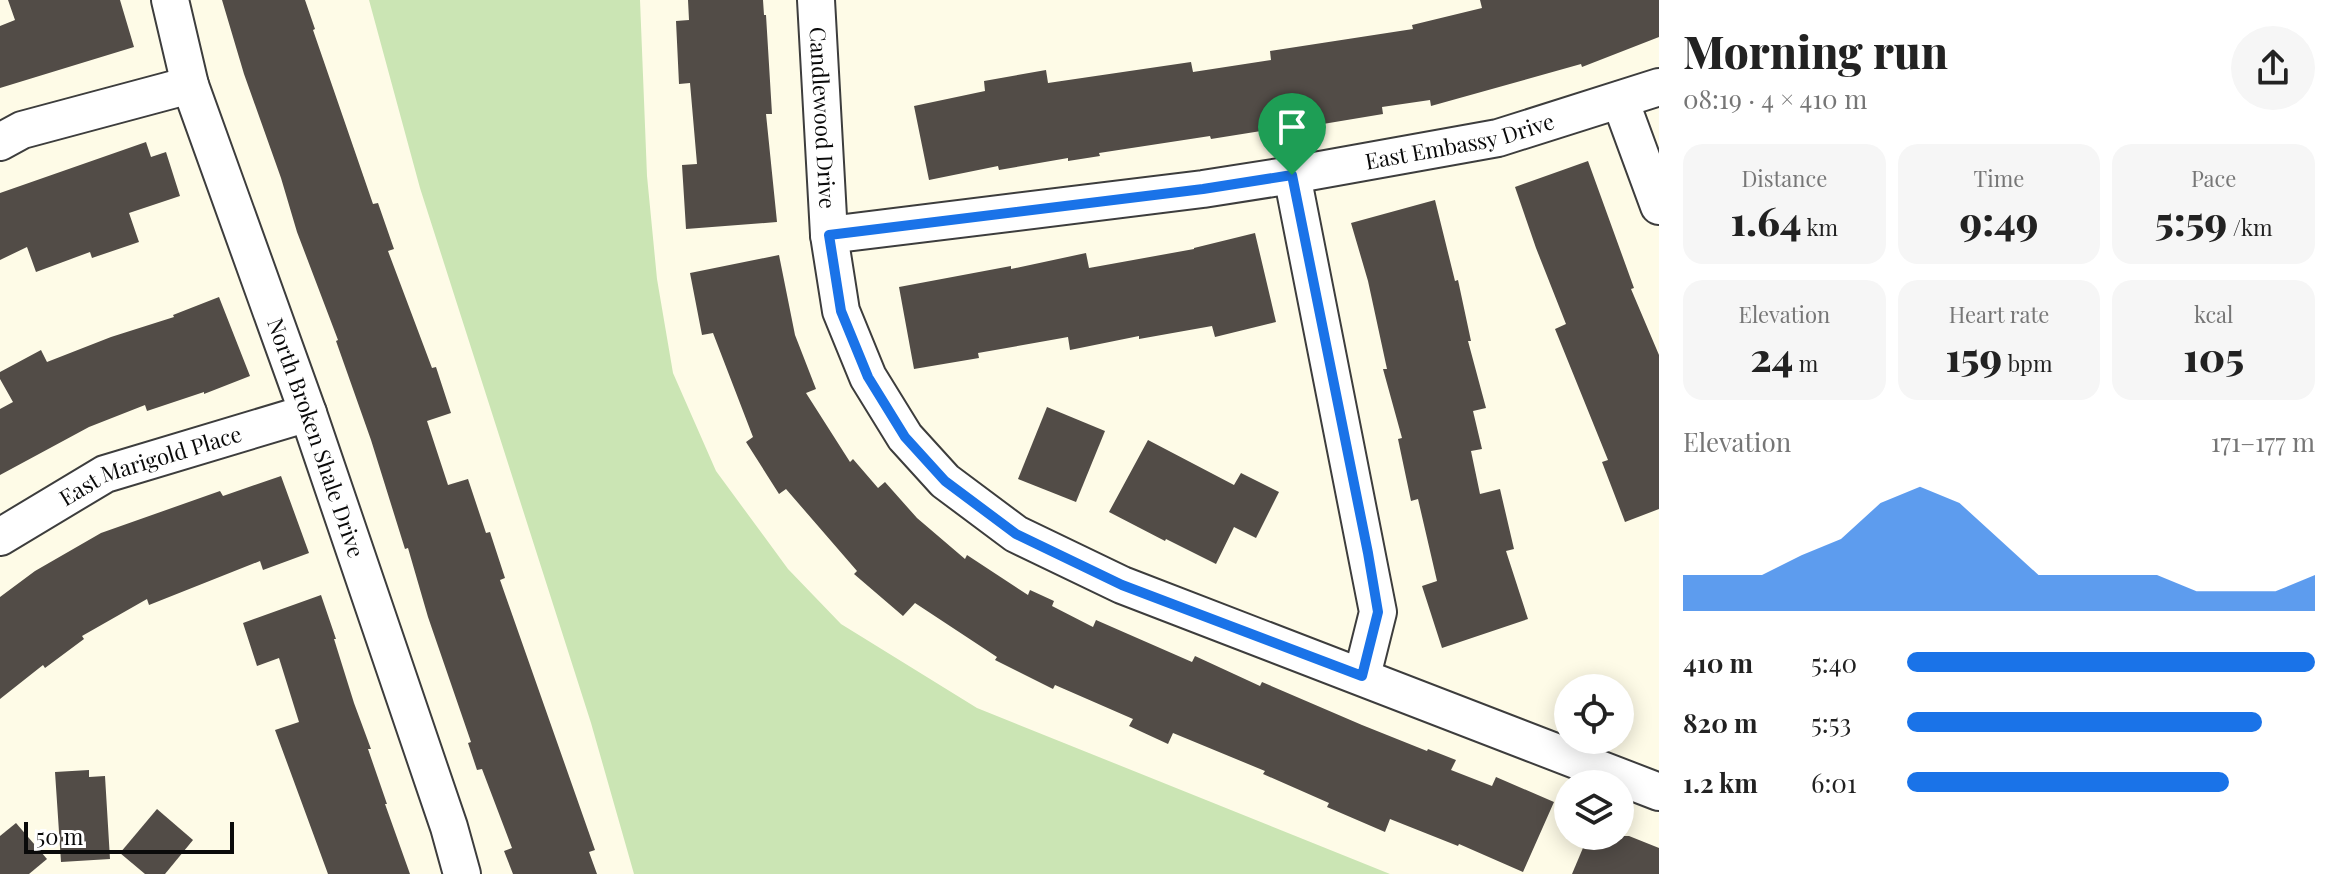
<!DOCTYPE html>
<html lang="en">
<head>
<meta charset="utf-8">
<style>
	body { margin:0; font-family:"Playfair Display",serif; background:#f6f6f6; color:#222; height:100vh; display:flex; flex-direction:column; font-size:30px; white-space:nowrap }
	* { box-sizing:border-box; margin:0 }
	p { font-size:26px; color:#767676 }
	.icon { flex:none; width:44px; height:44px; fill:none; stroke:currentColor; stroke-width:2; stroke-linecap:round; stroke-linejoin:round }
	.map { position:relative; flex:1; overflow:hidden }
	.side { display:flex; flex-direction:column; background:#fff; width:680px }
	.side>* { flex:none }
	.tools { position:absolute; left:1554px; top:674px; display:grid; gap:16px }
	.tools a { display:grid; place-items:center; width:80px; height:80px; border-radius:50%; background:#fff; box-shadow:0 4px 20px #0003; font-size:40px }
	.scale { position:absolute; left:24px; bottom:20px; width:210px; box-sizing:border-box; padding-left:8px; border:4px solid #0a0a0a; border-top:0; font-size:22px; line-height:28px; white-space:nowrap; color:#0a0a0a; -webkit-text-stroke:6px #fff; paint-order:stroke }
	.pin { position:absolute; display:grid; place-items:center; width:68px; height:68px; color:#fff; margin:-82px -34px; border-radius:50% 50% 50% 0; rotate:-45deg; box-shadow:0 0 8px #0007 }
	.pin .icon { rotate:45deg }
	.round { display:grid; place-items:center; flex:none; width:84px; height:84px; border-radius:42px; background:#f6f6f6 }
	.head { display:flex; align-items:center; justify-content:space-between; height:136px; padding:0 24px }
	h1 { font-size:44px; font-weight:800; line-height:60px }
	.figures { display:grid; grid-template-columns:repeat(3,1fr); gap:12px; height:136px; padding:8px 24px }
	.figures div { display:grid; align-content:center; border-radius:20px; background:#f6f6f6; text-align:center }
	.figures b { font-size:40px; font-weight:800 }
	.figures small { font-size:22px; font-weight:400 }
	.figures p { font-size:22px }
	.chart { height:224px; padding:16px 24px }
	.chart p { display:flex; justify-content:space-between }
	.chart svg { width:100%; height:144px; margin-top:8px; fill:#1a73e8; opacity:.7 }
	ul { padding:0 24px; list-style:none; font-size:26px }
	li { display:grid; grid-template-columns:128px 96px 1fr; align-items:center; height:60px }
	li i { height:20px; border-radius:10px; background:#1a73e8 }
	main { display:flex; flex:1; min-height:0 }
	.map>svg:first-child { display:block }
	.green { fill:#cbe5b4 }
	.building { fill:#524c47 }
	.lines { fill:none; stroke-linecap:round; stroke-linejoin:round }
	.minor-casing { stroke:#3d3d3d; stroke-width:40 }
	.minor { stroke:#fff; stroke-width:36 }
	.route-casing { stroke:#fff; stroke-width:16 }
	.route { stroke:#1a73e8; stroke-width:10 }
	.labels { text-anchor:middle; stroke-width:8; stroke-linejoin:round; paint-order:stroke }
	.street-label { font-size:22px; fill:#0a0a0a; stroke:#fff }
</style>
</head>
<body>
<main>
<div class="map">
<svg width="1659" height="874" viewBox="0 0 1659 874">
	<rect width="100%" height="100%" fill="#fefbe7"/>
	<!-- green -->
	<path class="green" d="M369,0H640L647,176L657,279L673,373L716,471L788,569L841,624L977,708L1390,874H634L591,723L420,188Z"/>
	<!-- building -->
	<g class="building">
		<path d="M8,0H120L134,47L0,88V26L15,20Z"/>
		<path d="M222,0H305L315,29L313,30L373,204L378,203L394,249L388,251L432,368L436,367L451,413L427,421L448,485L468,479L486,533L490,532L505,578L500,580L595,850L589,852L597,874H513L504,851L512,848L482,769L477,770L468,743L471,742L428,617L408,548L405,549L371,440L336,341L338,340L297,232L281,178L244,74Z"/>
		<path d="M688,0H763L764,15H766L772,114H766L777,222L686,229L682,165L697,164L690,83L679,84L676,21L689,20Z"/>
		<path d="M1480,0H1659V37L1582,67L1581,64L1431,106L1430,100L1382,107L1383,114L1317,125L1315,117L1272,124L1273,129L1211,139L1210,136L1099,153L1100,156L1068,161V158L999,170L998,166L929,180L914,106L985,91L984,81L1046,70L1048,83L1191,62L1193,72L1271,60L1270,51L1413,29L1412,25L1482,8Z"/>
		<path d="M146,142L151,157L166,152L180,196L129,213L139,242L92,258L90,252L36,272L27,247L0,260V193Z"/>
		<path d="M1588,161L1634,288L1631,289L1659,355V509L1625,522L1602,462L1608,460L1555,329L1566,324L1536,248L1515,187Z"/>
		<path d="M1435,200L1455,281L1458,280L1471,341H1468L1486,408L1473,411L1482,449L1471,451L1480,494L1500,489L1514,549L1506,551L1528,619L1442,648L1422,586L1437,581L1418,499L1411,501L1398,439L1402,438L1383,369H1387L1368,281L1351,223Z"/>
		<path d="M1255,233L1276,322L1215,337L1212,326L1139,339V336L1070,350L1068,337L978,353L979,358L914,369L899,287L1011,266V269L1086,253L1089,268L1194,249V248Z"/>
		<path d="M779,255L795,335L816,389L806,393L850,462L853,459L878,488L885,482L917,518L965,559L967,555L1028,595L1030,590L1054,601L1052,606L1093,627L1096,620L1192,662L1195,656L1260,686L1262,682L1362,725L1427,751L1428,749L1456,760L1451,770L1492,786L1496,777L1554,802L1523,872L1459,844L1458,846L1390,819L1385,832L1327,807L1329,803L1263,774L1265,771L1173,733L1168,744L1129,726L1133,719L1055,685L1053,689L995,660L997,657L915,603L903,616L854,574L857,571L786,489L779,494L746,442L753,437L713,333L702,335L690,273Z"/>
		<path d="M219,297L250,376L204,394V392L147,411L145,405L89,427L0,475V409L13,402L0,379V372L41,350L47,362L111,337L174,317L173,315Z"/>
		<path d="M1047,407L1105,431L1076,502L1018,479Z"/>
		<path d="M1148,440L1234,485L1241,473L1279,492L1256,538L1234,527L1216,564L1166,539L1165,541L1109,512Z"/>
		<path d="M281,476L309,553L263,570L260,561L149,605L147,599L82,636L84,639L45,668L43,665L0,699V597L35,571L101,533L220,491L223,496Z"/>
		<path d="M321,595L336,639H334L354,703L371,749H368L387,804H385L410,874H328L275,730L299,722L279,658L257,666L243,623Z"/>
		<path d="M89,770V777L105,776L110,859L61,862L55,772Z"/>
		<path d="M157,809L193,840L165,874H145L120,853Z"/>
		<path d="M16,823L47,859L29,874H0V836Z"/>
		<path d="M1588,836H1629L1659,848V874H1572Z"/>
	</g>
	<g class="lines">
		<defs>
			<g id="minor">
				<path id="s1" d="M170,0L190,85L308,413L449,827L462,874"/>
				<path id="s2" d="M816,0L829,235L841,311L868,377L905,437L945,481L1016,534L1122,585L1659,792"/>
				<path d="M1620,100L1659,206"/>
				<path d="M0,142L22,130L190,85"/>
				<path d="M1292,175L1378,612L1362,676"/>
				<path id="s3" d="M829,235L1203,189L1292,175L1498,138L1659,87"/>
				<path id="s4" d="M0,537L105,474L308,413"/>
			</g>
		</defs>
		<!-- minor casing -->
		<use href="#minor" class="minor-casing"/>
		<!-- minor -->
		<use href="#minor" class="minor"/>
	</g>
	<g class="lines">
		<defs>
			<path id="route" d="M1292,175L1368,553L1378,612L1362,676L1122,585L1016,534L945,481L905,437L868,377L841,311L829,235L1203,189Z"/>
		</defs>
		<!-- route casing -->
		<use href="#route" class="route-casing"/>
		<!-- route -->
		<use href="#route" class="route"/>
	</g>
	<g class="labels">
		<!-- street labels -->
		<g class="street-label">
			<text dy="8" stroke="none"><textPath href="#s2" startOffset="118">Candlewood Drive</textPath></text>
			<text dy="8" stroke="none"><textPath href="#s3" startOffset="638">East Embassy Drive</textPath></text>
			<text dy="8" stroke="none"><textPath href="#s1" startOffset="462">North Broken Shale Drive</textPath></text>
			<text dy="8" stroke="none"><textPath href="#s4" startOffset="168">East Marigold Place</textPath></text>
		</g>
	</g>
</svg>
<div class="tools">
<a><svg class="icon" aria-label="locate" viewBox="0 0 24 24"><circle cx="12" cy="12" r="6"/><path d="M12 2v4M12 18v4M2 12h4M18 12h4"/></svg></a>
<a><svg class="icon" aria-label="layers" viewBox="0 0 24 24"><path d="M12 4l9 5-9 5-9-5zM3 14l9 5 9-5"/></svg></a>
</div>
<div class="scale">50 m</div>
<div class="pin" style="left:1292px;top:175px;background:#1e9e55"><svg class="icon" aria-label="arrive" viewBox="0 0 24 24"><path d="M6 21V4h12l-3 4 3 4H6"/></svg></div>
</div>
<section class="side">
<div class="head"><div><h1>Morning run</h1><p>08:19 · 4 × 410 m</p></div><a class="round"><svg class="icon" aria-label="share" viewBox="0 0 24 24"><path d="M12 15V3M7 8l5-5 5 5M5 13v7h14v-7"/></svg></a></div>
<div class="figures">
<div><p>Distance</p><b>1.64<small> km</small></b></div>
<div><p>Time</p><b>9:49</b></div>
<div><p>Pace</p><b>5:59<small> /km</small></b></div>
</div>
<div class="figures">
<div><p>Elevation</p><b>24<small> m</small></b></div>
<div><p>Heart rate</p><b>159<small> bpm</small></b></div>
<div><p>kcal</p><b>105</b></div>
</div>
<div class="chart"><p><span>Elevation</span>171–177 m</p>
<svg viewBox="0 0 160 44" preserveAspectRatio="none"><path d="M0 44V33L10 33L20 33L30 27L40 22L50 11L60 6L70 11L80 22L90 33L100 33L110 33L120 33L130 38L140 38L150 38L160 33V44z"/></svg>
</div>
<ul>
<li><b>410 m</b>5:40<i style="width:100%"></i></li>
<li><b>820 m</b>5:53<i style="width:87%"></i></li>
<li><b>1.2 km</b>6:01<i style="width:79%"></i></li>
</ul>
</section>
</main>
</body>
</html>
